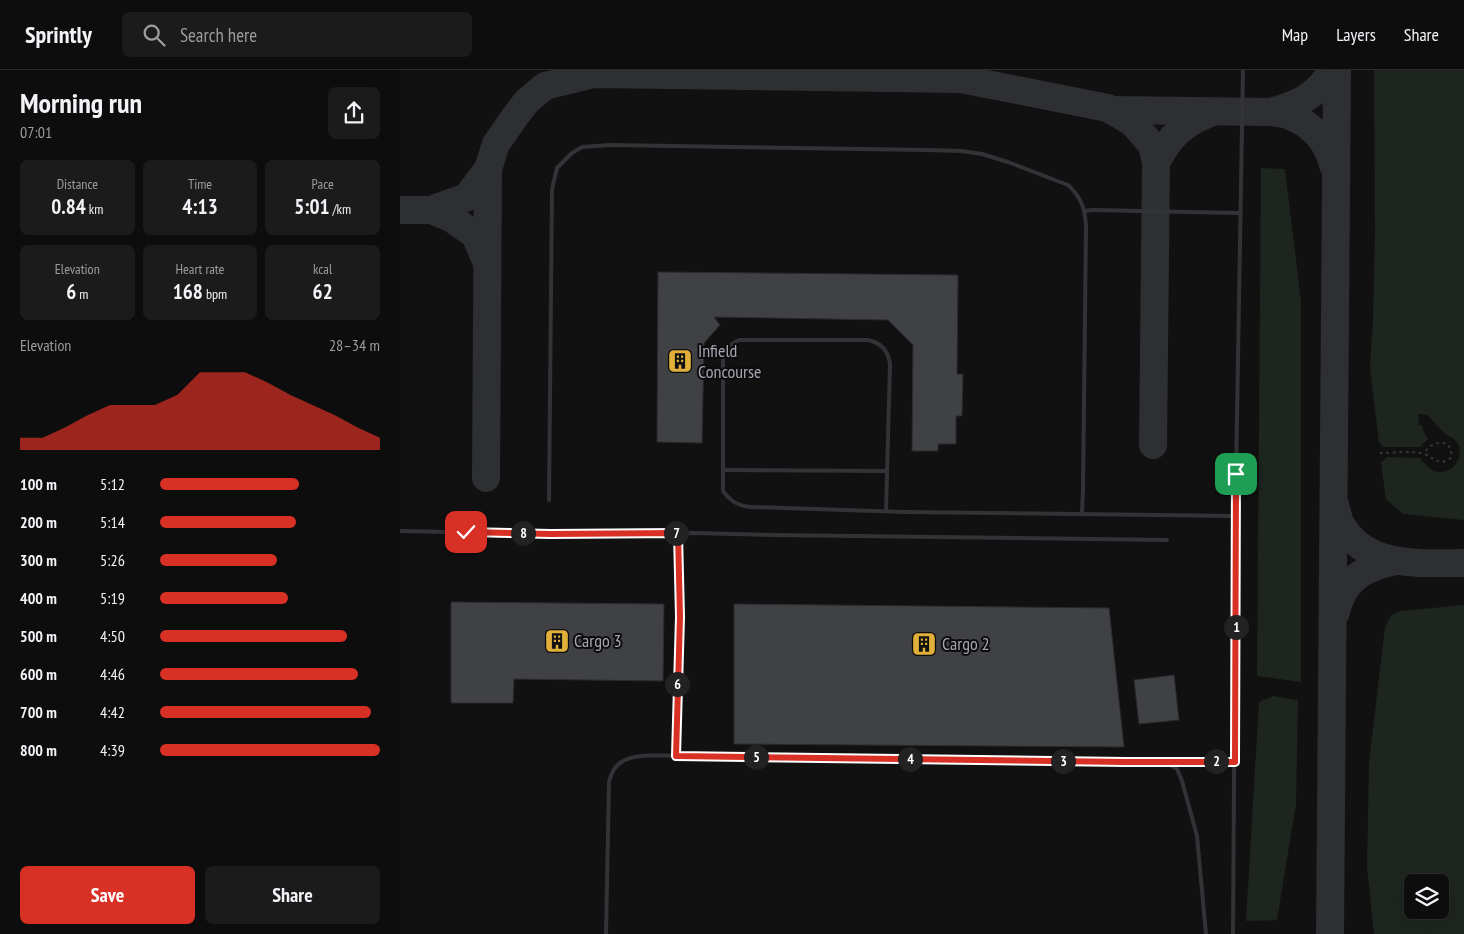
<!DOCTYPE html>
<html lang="en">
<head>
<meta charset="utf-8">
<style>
	body { margin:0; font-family:"PT Sans Narrow",sans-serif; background:#1b1b1c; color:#f1f3f6; height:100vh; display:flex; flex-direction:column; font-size:19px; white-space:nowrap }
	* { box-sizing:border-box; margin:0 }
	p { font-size:16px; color:#9a9c9e }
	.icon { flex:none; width:28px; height:28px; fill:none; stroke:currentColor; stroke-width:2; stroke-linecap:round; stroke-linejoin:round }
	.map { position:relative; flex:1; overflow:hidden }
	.side { display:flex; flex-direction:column; background:#0d0d0e; width:400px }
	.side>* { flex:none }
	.buttons { position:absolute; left:1004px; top:804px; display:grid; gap:10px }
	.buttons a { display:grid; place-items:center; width:45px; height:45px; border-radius:8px; background:#0d0d0e; box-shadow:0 5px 20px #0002,0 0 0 1px #2d2d2e; font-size:25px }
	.pin { position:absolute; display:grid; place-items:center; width:42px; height:42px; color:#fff; margin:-21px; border-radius:10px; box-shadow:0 2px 8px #0006 }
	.km { position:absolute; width:25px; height:25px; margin:-12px; border-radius:50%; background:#222; color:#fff; font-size:14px; line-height:25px; text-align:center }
	.round { display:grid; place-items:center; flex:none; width:52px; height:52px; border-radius:8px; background:#1b1b1c }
	.headline { display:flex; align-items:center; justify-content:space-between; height:85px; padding:0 20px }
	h1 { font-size:28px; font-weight:700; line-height:38px }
	.figures { display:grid; grid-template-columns:repeat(3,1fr); gap:8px; height:85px; padding:5px 20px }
	.figures div { display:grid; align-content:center; border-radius:8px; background:#1b1b1c; text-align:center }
	.figures b { font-size:21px; font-weight:700 }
	.figures small { font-size:14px; font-weight:400 }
	.figures p { font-size:14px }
	.chart { height:140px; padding:10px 20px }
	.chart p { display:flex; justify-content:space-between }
	.chart svg { width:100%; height:90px; margin-top:5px; fill:#d93025; opacity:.7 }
	.primary-button { display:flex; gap:10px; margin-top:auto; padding:10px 20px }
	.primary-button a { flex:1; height:58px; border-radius:8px; background:#d93025; color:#fff; font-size:20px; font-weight:700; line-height:58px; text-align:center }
	.primary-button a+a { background:#1b1b1c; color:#f1f3f6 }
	ul { padding:0 20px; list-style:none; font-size:16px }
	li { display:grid; grid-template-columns:80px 60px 1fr; align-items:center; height:38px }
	li i { height:12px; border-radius:6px; background:#d93025 }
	header { display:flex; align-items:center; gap:30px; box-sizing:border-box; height:70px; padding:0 25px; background:#0d0d0e; border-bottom:1px solid #2d2d2e }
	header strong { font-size:24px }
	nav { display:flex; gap:28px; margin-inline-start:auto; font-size:18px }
	.search { width:350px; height:45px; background:#1b1b1c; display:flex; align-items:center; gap:12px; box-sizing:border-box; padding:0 18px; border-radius:8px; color:#9a9c9e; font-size:19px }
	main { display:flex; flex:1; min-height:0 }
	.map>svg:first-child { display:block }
	.green { fill:#1e251f; fill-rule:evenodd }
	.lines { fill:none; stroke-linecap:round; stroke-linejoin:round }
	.taxiway { stroke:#2e2f32; stroke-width:28 }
	.building { fill:#404145; stroke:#2b2b2e }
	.path { stroke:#393a3e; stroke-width:2; stroke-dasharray:2.5 4; stroke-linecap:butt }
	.lane { stroke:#323337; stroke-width:4 }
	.route-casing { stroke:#fff; stroke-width:10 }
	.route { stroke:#d93025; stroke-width:6 }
	.labels { text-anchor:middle; stroke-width:4; stroke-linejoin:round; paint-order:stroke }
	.poi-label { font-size:18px; fill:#a4a7b2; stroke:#0c0c0d; text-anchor:start }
</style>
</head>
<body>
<header>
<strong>Sprintly</strong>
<div class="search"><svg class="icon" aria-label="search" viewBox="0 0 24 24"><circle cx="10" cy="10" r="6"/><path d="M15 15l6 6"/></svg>Search here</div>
<nav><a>Map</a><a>Layers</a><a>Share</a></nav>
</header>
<main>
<section class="side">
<div class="headline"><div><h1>Morning run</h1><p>07:01</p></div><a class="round"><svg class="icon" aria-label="share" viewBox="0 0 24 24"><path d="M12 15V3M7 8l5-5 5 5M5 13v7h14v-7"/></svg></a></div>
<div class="figures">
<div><p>Distance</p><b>0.84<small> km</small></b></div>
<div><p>Time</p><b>4:13</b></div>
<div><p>Pace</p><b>5:01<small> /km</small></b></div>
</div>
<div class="figures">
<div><p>Elevation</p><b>6<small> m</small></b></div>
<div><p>Heart rate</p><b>168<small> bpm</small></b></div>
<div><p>kcal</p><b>62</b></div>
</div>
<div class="chart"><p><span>Elevation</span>28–34 m</p>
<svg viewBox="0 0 160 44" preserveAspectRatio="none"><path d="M0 44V38L10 38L20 33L30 27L40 22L50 22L60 22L70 17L80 6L90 6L100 6L110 11L120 17L130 22L140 27L150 33L160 38V44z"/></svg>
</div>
<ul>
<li><b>100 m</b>5:12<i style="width:63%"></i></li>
<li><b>200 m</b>5:14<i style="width:62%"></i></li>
<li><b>300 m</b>5:26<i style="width:53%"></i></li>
<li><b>400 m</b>5:19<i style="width:58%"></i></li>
<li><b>500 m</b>4:50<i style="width:85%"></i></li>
<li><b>600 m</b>4:46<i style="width:90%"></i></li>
<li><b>700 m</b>4:42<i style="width:96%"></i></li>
<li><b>800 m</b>4:39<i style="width:100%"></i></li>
</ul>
<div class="primary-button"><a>Save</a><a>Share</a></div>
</section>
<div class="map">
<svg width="1064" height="864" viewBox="0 0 1064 864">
	<rect width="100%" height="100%" fill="#111112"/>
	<!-- green -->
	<g class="green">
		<path d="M974,0H1064V450L1003,444L986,429L981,393L987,387L1020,388C1024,393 1030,401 1038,402C1053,404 1064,387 1058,374C1055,368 1051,368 1046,364C1039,359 1033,351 1028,345L1018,344L1019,355H1022L1024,362L1028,369L1020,377H983L979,372L970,299L973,249L975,162Z"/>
		<path d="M861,98L885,99L901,232V612L857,606Z"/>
		<path d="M1064,535V864H974L967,798L969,693L985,557L991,545L1001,541ZM1012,812H1040V840H1012Z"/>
		<path d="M873,626L898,630L896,734L877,850L846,851L859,632Z"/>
	</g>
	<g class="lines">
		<!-- taxiway -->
		<g class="taxiway">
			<path d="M711,40L870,42C877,43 884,43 890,46C912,54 928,72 933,95"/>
			<path d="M870,42C898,35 917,26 932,0"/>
			<path d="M756,93C770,65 784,53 813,42"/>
			<path d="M0,140H31L67,127L88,99L96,74L114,48L127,31L145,16L194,4L561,9L708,38L733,53L752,75L756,93L753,375"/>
			<path d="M31,140L51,148L75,165L87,193"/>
			<path d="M86,408L88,99"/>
			<path d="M935,435C937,441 938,449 941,454C966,499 1020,493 1064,493"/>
			<path d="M936,542C943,509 965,497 996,491"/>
			<path d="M930,864L937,0"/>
		</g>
	</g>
	<!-- building -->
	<g class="building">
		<path d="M258,202L558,205L557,304H563L562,346H556V374H538V381H512L513,275L488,250L371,248L314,247L320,255L304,273L302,373L257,372Z"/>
		<path d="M51,532L264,534L263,611L114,609L113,633H51Z"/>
		<path d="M334,534L709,538L724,677L334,674Z"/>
		<path d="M774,605L779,650L739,654L734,610Z"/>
	</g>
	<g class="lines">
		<!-- path -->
		<path class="path" d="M980,383C993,383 1008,381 1021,383C1033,385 1037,398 1051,388C1052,380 1050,374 1041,372L1030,376L1024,383"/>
		<!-- lane -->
		<g class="lane">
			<path d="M685,141L692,140L840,143"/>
			<path d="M323,400L487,401"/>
			<path d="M149,430L152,119L157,98L172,83L182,77L211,75L526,80L562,81L582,84L608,92L668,115C681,127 685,138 686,156L683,419L682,443"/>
			<path d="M486,441L490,294C488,280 481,272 467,270H339L329,276L323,287V421C330,431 338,436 351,437L505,442L836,446"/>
			<path d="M0,461L150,464L295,463L373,465L767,470"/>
			<path d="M276,686L280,547L278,463"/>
			<path d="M764,691L777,699L782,711L797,766L806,864"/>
			<path d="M206,864L209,712C211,703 216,694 225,690C239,683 275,686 292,686L725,692H835"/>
			<path d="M833,864L836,404L843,0"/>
		</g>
	</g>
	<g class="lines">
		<defs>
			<path id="route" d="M66,462L150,464L278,463L280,547L276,686L725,692H835L836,404"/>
		</defs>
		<!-- route casing -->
		<use href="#route" class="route-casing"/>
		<!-- route -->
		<use href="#route" class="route"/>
	</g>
	<!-- icons -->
	<defs>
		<symbol id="building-square" viewBox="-11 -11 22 22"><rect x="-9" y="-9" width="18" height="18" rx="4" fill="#e0b03b" stroke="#0c0c0d"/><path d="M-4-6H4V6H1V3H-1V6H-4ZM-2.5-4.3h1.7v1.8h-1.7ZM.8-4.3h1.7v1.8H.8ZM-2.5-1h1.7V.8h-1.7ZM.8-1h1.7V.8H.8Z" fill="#111"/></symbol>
	</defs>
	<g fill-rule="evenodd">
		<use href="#building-square" x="266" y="277" width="28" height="28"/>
		<use href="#building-square" x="143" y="557" width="28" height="28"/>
		<use href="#building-square" x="510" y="560" width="28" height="28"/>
	</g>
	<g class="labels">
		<!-- poi labels -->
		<g class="poi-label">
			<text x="298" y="287">Infield<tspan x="298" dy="21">Concourse</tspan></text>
			<text x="174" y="577">Cargo 3</text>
			<text x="542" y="580">Cargo 2</text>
		</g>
	</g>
</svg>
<div class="buttons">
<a><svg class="icon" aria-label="layers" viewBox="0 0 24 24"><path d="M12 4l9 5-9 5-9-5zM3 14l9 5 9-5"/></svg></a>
</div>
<div class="pin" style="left:836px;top:404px;background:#1e9e55"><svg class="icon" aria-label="arrive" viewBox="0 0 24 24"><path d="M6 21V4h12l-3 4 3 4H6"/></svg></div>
<div class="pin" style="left:66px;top:462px;background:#d93025"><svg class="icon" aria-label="check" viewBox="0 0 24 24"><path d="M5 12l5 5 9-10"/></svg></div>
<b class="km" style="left:836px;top:557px">1</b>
<b class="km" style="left:816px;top:691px">2</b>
<b class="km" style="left:663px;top:691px">3</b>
<b class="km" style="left:510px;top:689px">4</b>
<b class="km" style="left:356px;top:687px">5</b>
<b class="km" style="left:277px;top:614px">6</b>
<b class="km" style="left:276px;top:463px">7</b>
<b class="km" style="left:123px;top:463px">8</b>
</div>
</main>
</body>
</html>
